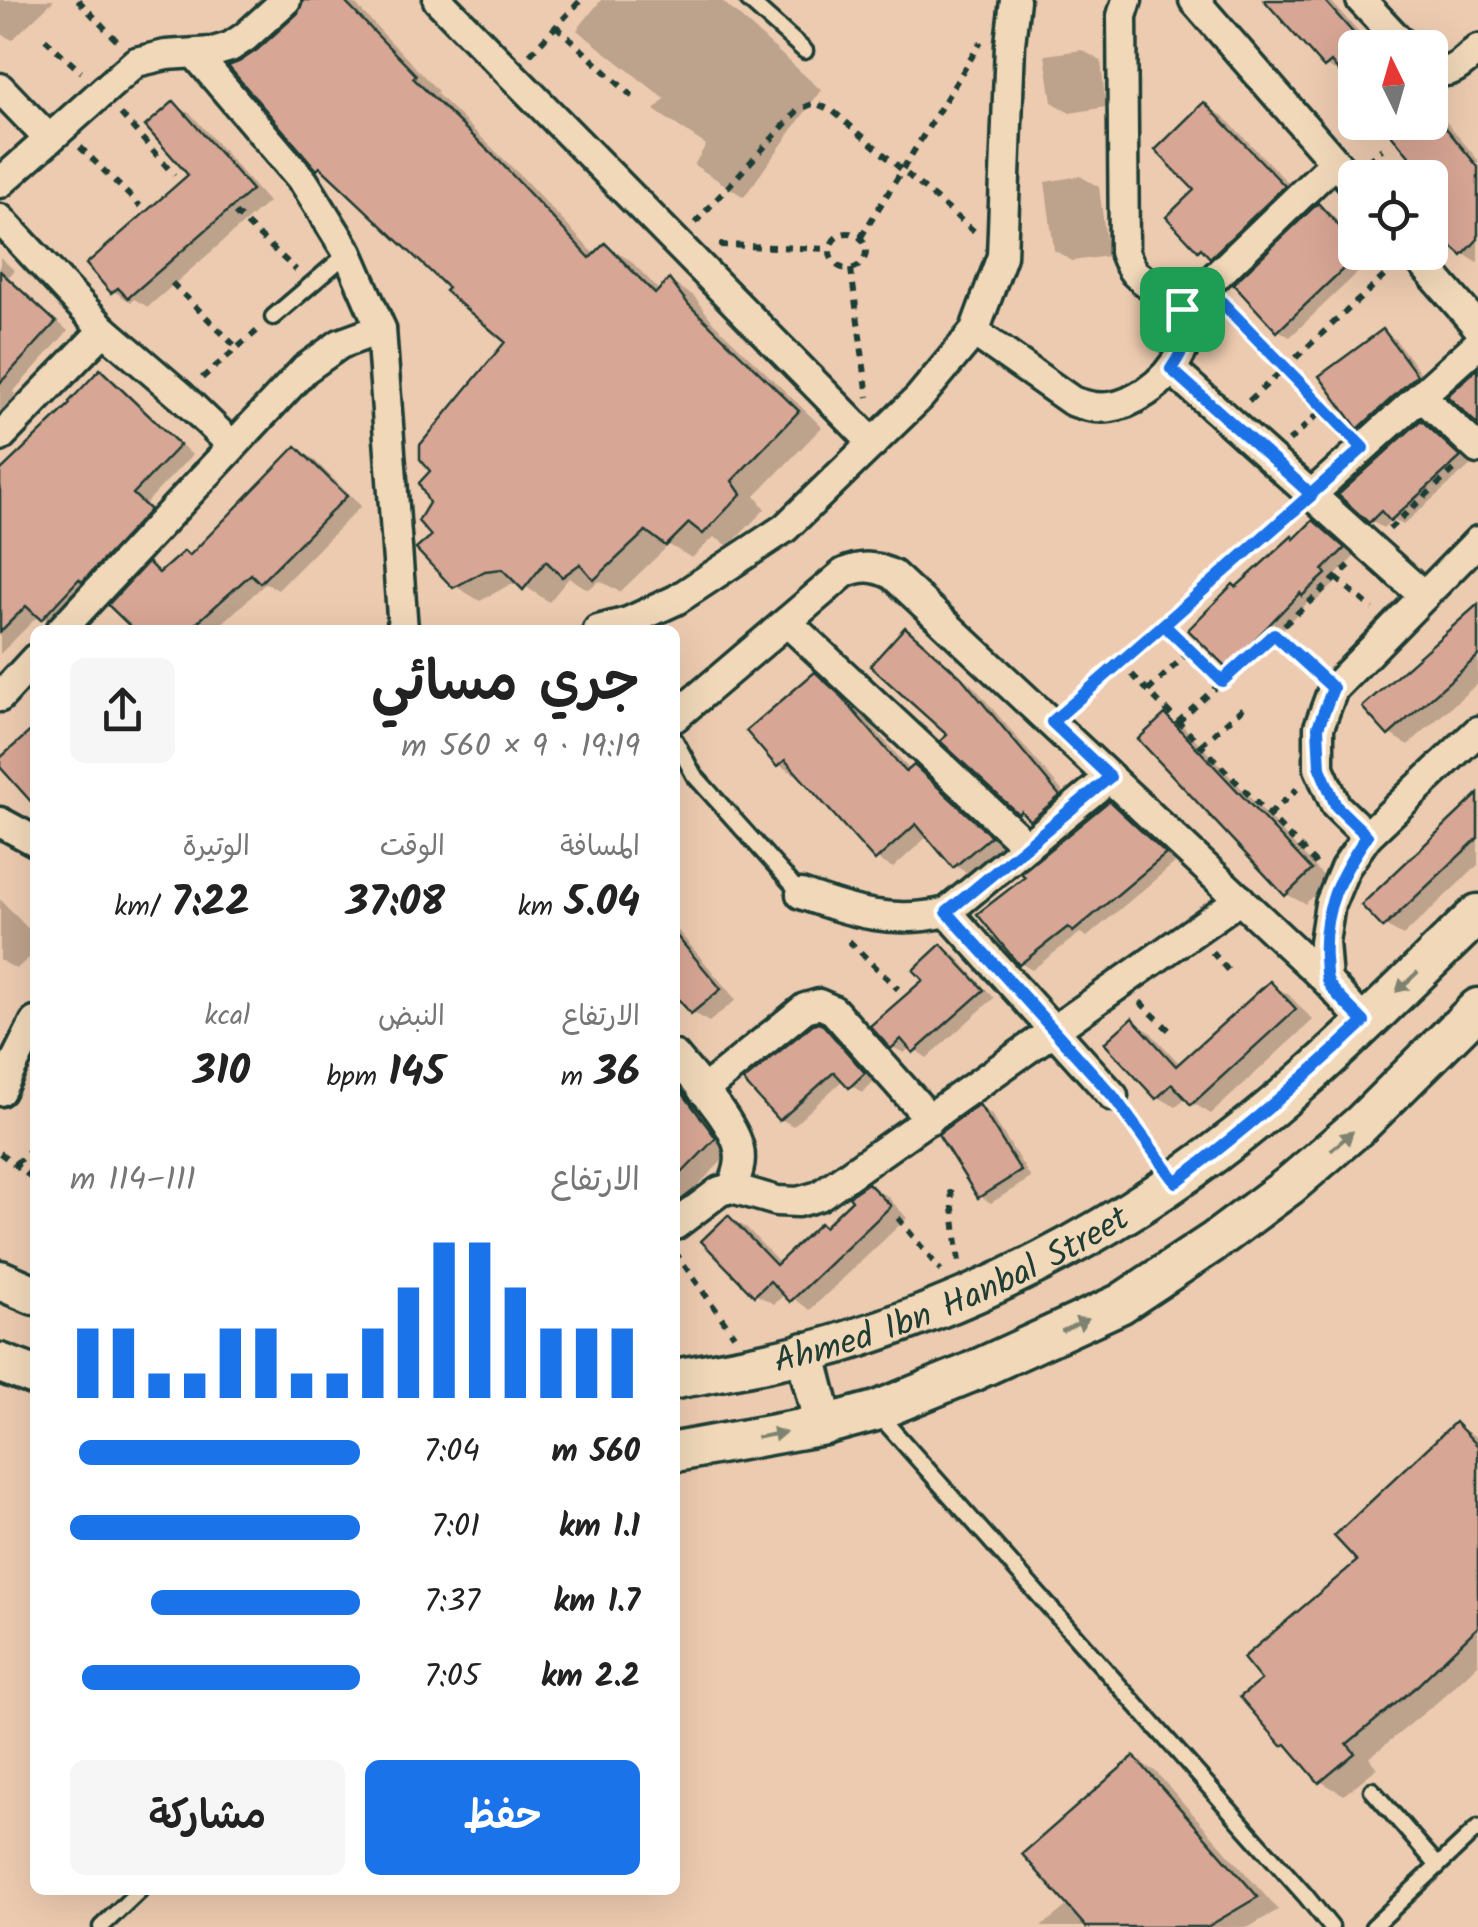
<!DOCTYPE html>
<html lang="ar">
<head>
<meta charset="utf-8">
<style>
	body { margin:0; font-family:Kalam,"Playpen Sans Arabic",sans-serif; background:#f6f6f6; color:#222; direction:rtl; height:100vh; display:flex; flex-direction:column; font-size:38px; white-space:nowrap }
	* { box-sizing:border-box; margin:0 }
	p { font-size:32px; color:#767676 }
	.icon { flex:none; width:55px; height:55px; fill:none; stroke:currentColor; stroke-width:2; stroke-linecap:round; stroke-linejoin:round }
	.map { position:relative; flex:1; overflow:hidden; direction:ltr }
	.side { position:absolute; left:30px; top:625px; width:650px; height:1270px; display:flex; flex-direction:column; background:#fff; border-radius:15px; box-shadow:0 10px 40px #0002; direction:rtl }
	.side>* { flex:none }
	.needle { width:65px; rotate:355deg }
	.buttons { position:absolute; left:1338px; top:30px; display:grid; gap:20px }
	.buttons a { display:grid; place-items:center; width:110px; height:110px; border-radius:15px; background:#fff; box-shadow:0 10px 40px #0002; font-size:50px }
	.pin { position:absolute; display:grid; place-items:center; width:85px; height:85px; color:#fff; margin:-42px; border-radius:20px; box-shadow:0 5px 15px #0006 }
	.round { display:grid; place-items:center; flex:none; width:105px; height:105px; border-radius:15px; background:#f6f6f6 }
	.head { display:flex; align-items:center; justify-content:space-between; height:170px; padding:0 40px }
	h1 { font-size:55px; font-weight:600; line-height:75px }
	.metrics { display:grid; grid-template-columns:repeat(3,1fr); gap:15px; height:170px; padding:10px 40px }
	.metrics div { display:grid; align-content:center }
	.metrics b { font-size:42px; font-weight:600 }
	.metrics small { font-size:28px; font-weight:400 }
	.metrics p { font-size:28px }
	.chart { height:280px; padding:20px 40px }
	.chart p { display:flex; justify-content:space-between }
	.chart svg { width:100%; height:180px; margin-top:10px; stroke:#1a73e8; stroke-width:6 }
	.cta { display:flex; gap:20px; margin-top:auto; padding:20px 40px }
	.cta a { flex:1; height:115px; border-radius:15px; background:#1a73e8; color:#fff; font-size:40px; font-weight:600; line-height:115px; text-align:center }
	.cta a+a { background:#f6f6f6; color:#222 }
	ul { padding:0 40px; list-style:none; font-size:32px }
	li { display:grid; grid-template-columns:160px 120px 1fr; align-items:center; height:75px }
	li i { height:25px; border-radius:12px; background:#1a73e8 }
	.map>svg:first-child { display:block }
	.shadow { fill:#0003 }
	.building { fill:#d8a695; stroke:#1f3d34; stroke-width:2.5 }
	.lines { fill:none; stroke-linecap:round; stroke-linejoin:round }
	.lane-casing { stroke:#1f3d34; stroke-width:21 }
	.street-casing { stroke:#1f3d34; stroke-width:35 }
	.secondary-casing { stroke:#1f3d34; stroke-width:45 }
	.path { stroke:#1f3d34; stroke-width:6; stroke-dasharray:8 8; stroke-linecap:butt }
	.lane { stroke:#f1d8b9; stroke-width:14 }
	.street { stroke:#f1d8b9; stroke-width:28 }
	.secondary { stroke:#f1d8b9; stroke-width:38 }
	.oneway { fill:#7d8370 }
	.route-casing { stroke:#fff; stroke-width:20 }
	.route { stroke:#1a73e8; stroke-width:12 }
	.labels { text-anchor:middle; stroke-width:8; stroke-linejoin:round; paint-order:stroke }
	.street-label { font-size:35px; fill:#1f3d34; stroke:#f1d8b9 }
</style>
</head>
<body>
<div class="map">
<svg width="1478" height="1927" viewBox="0 0 1478 1927">
	<rect width="100%" height="100%" fill="#edcbb0"/>
	<filter id="ink" filterUnits="userSpaceOnUse"><feTurbulence type="fractalNoise" baseFrequency=".01" numOctaves="2"/><feDisplacementMap in="SourceGraphic" scale="20" xChannelSelector="R" yChannelSelector="G"/><feConvolveMatrix kernelMatrix="1 2 1 2 8 2 1 2 1" color-interpolation-filters="sRGB"/></filter>
	<g filter="url(#ink)">
		<!-- shadow -->
		<g class="shadow">
			<path d="M0,0H54L12,40L0,33Z"/>
			<path d="M305,0H351L438,91L436,93L523,178L596,256L606,246L630,260L661,292L670,282L694,296L713,322L822,427L755,496L765,509L729,546L714,537L692,558L669,545L620,592L600,581L588,589L569,578L549,602L520,583L511,584L480,601L455,586L434,537V471L509,341L336,178L318,168L240,64L300,15Z"/>
			<path d="M601,0H721L821,90L744,197L694,165L706,145L654,110L665,99L577,30Z"/>
			<path d="M1266,0H1330L1367,42L1369,40L1383,48H1355V88L1343,75L1326,66Z"/>
			<path d="M1082,50L1101,61L1106,107L1070,113L1052,102L1045,55Z"/>
			<path d="M1430,102L1478,160V263L1464,254L1430,223V220L1449,200L1430,122Z"/>
			<path d="M174,104L192,115L268,202L148,307L134,299L131,302L113,291L191,175Z"/>
			<path d="M1205,105L1223,116L1302,197L1230,267L1200,249L1197,190Z"/>
			<path d="M1080,176L1099,187L1108,256L1072,261L1054,250L1045,182Z"/>
			<path d="M1318,206L1330,213L1355,240V252H1366L1372,259L1290,337L1278,330Z"/>
			<path d="M0,257L15,271L8,277L68,331L13,392L20,400L0,416Z"/>
			<path d="M1383,332L1395,339L1428,383L1371,434L1360,427Z"/>
			<path d="M101,372L115,381L192,455L146,503L162,519L57,626L39,615L0,654V481Z"/>
			<path d="M1421,423L1433,429L1471,465L1403,525L1392,519L1383,528L1371,521L1341,495Z"/>
			<path d="M297,449L312,458L361,506L278,590L266,583L215,630H138L149,566L162,574L191,557Z"/>
			<path d="M1314,523L1325,530L1355,556L1333,578L1337,582L1316,601L1312,598L1241,673L1229,666L1296,541Z"/>
			<path d="M1478,608V683L1408,745L1390,734Z"/>
			<path d="M906,631L921,639L976,689L1074,805L1047,828L1019,812L951,734Z"/>
			<path d="M815,675L831,684L854,705L911,771L915,768L931,777L1005,846L971,875L955,866L929,835L893,868L877,859L798,771L795,774L779,765Z"/>
			<path d="M1165,717L1184,727L1329,882L1305,904L1286,894Z"/>
			<path d="M1478,798V865L1403,936L1385,926Z"/>
			<path d="M1109,804L1121,811L1176,862L1087,937L1080,933L1032,970L1020,963L1028,877Z"/>
			<path d="M0,899L35,936V953L16,969L0,960Z"/>
			<path d="M675,927L736,1000L709,1022L692,1012L675,991Z"/>
			<path d="M942,947L954,954L994,998L927,1058L911,1047L904,1053L892,1047Z"/>
			<path d="M1270,984L1288,994L1313,1020L1211,1114L1193,1103L1187,1097L1176,1107L1158,1097L1132,1021L1150,1032L1181,1065Z"/>
			<path d="M818,1025L835,1034L875,1080L862,1093L844,1079L793,1126L781,1119Z"/>
			<path d="M675,1076L733,1150L675,1208Z"/>
			<path d="M979,1107L991,1114L1031,1178L991,1203L979,1196Z"/>
			<path d="M868,1186L887,1196L907,1218L810,1310L786,1293L774,1304L755,1294L728,1218L747,1228L780,1264L825,1229Z"/>
			<path d="M1456,1425L1478,1438V1664L1441,1699L1369,1758L1377,1768L1344,1795L1320,1781L1296,1752L1283,1744L1264,1680L1360,1561Z"/>
			<path d="M1134,1759L1155,1771L1278,1910L1249,1927H1041L1069,1904Z"/>
		</g>
		<!-- building -->
		<g class="building">
			<path d="M303,0H343L416,75L413,78L499,161L590,258L605,243L655,294L669,279L689,305L799,411L732,481L741,494L703,534L689,523L666,546L646,531L594,580L580,564L562,577L546,561L523,590L502,569L485,571L453,588L416,549L431,536L418,521L429,503L419,483L430,471L420,459V445L505,342L445,291L448,288L320,167L317,170L228,66L239,62L257,50L298,13Z"/>
			<path d="M1264,0H1324L1355,35V92L1331,62L1324,68Z"/>
			<path d="M174,101L252,190L128,298L118,288L111,293L86,264L188,175L145,126Z"/>
			<path d="M1204,102L1285,186L1210,258L1201,248L1198,251L1166,217L1194,190L1155,150Z"/>
			<path d="M1381,122H1441L1478,167V239L1462,256L1430,227V216L1445,200L1430,182V178H1427Z"/>
			<path d="M1318,203L1355,244V252H1361L1277,332L1233,284Z"/>
			<path d="M0,271L56,322L0,383Z"/>
			<path d="M1383,329L1417,375L1358,429L1319,376Z"/>
			<path d="M1478,368V425L1447,396Z"/>
			<path d="M100,369L180,445L133,494L150,510L82,582L79,579L41,620L26,606L0,632V471L70,404L69,402Z"/>
			<path d="M1421,420L1461,457L1390,521L1381,511L1369,523L1338,495Z"/>
			<path d="M296,446L347,496L260,583L251,574L189,630H134L108,605L148,562L159,573L184,551L189,556Z"/>
			<path d="M1313,520L1345,548L1323,570L1326,574L1302,596L1300,593L1227,668L1188,630L1233,584L1236,587L1292,536L1294,539Z"/>
			<path d="M1478,604V656L1388,736L1362,707Z"/>
			<path d="M905,627L961,677L1060,796L1030,821L1021,811L1018,814L940,741L947,735L870,666Z"/>
			<path d="M815,672L838,693L906,772L914,765L991,836L953,868L916,824L875,861L785,760L777,767L746,731Z"/>
			<path d="M1165,714L1312,870L1285,896L1138,739Z"/>
			<path d="M35,727V806L0,767V758Z"/>
			<path d="M1478,794V838L1383,928L1361,905Z"/>
			<path d="M1109,801L1166,854L1073,932L1068,927L1019,965L977,914L1025,877L1021,873Z"/>
			<path d="M675,934L721,989L691,1014L675,995Z"/>
			<path d="M941,944L984,990L913,1053L901,1039L891,1049L870,1026L923,980L913,970Z"/>
			<path d="M1270,981L1296,1009L1191,1105L1172,1084L1156,1099L1104,1043L1132,1018L1176,1066Z"/>
			<path d="M818,1023L823,1025L865,1073L849,1088L834,1072L779,1121L743,1081L813,1024Z"/>
			<path d="M675,1083L716,1138L675,1180Z"/>
			<path d="M979,1104L1021,1171L978,1198L938,1134Z"/>
			<path d="M868,1183L891,1206L790,1302L770,1281L754,1296L701,1241L728,1215L776,1265L820,1223L824,1227L852,1200L849,1196Z"/>
			<path d="M1455,1422L1478,1446V1627L1417,1686L1347,1744L1355,1753L1319,1783L1286,1744L1282,1746L1240,1697L1261,1680L1243,1658L1357,1561L1334,1536Z"/>
			<path d="M1134,1756L1258,1897L1207,1927H1086L1022,1854Z"/>
		</g>
		<g class="lines">
			<defs>
				<g id="lane">
					<path d="M748,0L805,51"/>
					<path d="M273,317L348,253"/>
					<path d="M675,740L694,775L801,894"/>
					<path d="M878,1414L1305,1895L1331,1927"/>
					<path d="M1372,1790L1438,1866"/>
					<path d="M101,1927L140,1890"/>
					<path d="M1373,1927L1478,1828"/>
				</g>
				<g id="street">
					<path d="M438,0L873,443"/>
					<path d="M1194,0L1355,185"/>
					<path d="M1361,0L1406,48"/>
					<path d="M195,54L304,182L348,253L381,329L403,630"/>
					<path d="M1430,70C1453,76 1462,63 1478,49"/>
					<path d="M0,88L49,139"/>
					<path d="M0,183L136,62L166,55L213,52L230,47L245,37L286,0"/>
					<path d="M0,219L104,330L181,396L232,445"/>
					<path d="M1413,252L1478,327"/>
					<path d="M1182,309L1335,162"/>
					<path d="M974,332L1072,401C1100,412 1121,409 1146,392C1161,382 1174,367 1182,351C1206,306 1159,297 1135,273C1130,267 1127,260 1124,252L1122,16L1127,0"/>
					<path d="M1171,369L1424,596"/>
					<path d="M1421,396L1478,449"/>
					<path d="M0,437L104,330"/>
					<path d="M1311,495L1478,344"/>
					<path d="M787,622L1027,846"/>
					<path d="M61,630L305,369L340,344L381,329"/>
					<path d="M598,630L628,622L676,600L785,528L919,398L974,332L1002,256L1010,44L1015,0"/>
					<path d="M0,697L35,659"/>
					<path d="M675,717L844,573C862,565 875,566 893,575L1327,981L1364,1022"/>
					<path d="M0,822L35,841"/>
					<path d="M1367,836L1336,806L1319,768V727L1333,689L1478,541"/>
					<path d="M801,894C851,912 894,925 947,912L1110,777"/>
					<path d="M947,912L1113,1096"/>
					<path d="M1327,981L1324,942L1330,904L1345,868L1367,836L1478,731"/>
					<path d="M675,1056C693,1078 734,1122 739,1149C742,1163 737,1176 732,1188"/>
					<path d="M0,1091L35,1022"/>
					<path d="M703,1091L805,1008L819,1004L833,1010L930,1119"/>
					<path d="M675,1225L720,1191L732,1188L777,1201L798,1202L819,1196L1240,899"/>
				</g>
				<g id="secondary">
					<path d="M0,1280L35,1295"/>
					<path d="M805,1352L824,1425"/>
					<path d="M0,1363L35,1376"/>
					<path id="s1" d="M675,1379C730,1369 785,1360 838,1344C984,1299 1118,1229 1238,1135C1324,1068 1400,989 1478,914"/>
					<path d="M675,1452L824,1425L876,1411L967,1374L1120,1304L1215,1241L1290,1185L1361,1124L1478,1008"/>
				</g>
			</defs>
			<!-- lane casing -->
			<use href="#lane" class="lane-casing"/>
			<!-- street casing -->
			<use href="#street" class="street-casing"/>
			<!-- secondary casing -->
			<use href="#secondary" class="secondary-casing"/>
			<!-- path -->
			<g class="path">
				<path d="M78,0L118,42"/>
				<path d="M556,26L634,98"/>
				<path d="M45,39L81,72"/>
				<path d="M530,54L581,0"/>
				<path d="M121,114L174,175"/>
				<path d="M80,147L140,206"/>
				<path d="M1368,161L1382,149"/>
				<path d="M235,213L296,270"/>
				<path d="M695,223L798,110L815,103L833,111L975,232"/>
				<circle cx="848" cy="251" r="18"/>
				<path d="M861,237L981,42"/>
				<path d="M719,245L830,249"/>
				<path d="M851,269L868,397"/>
				<path d="M172,283L237,348"/>
				<path d="M1225,305L1345,429"/>
				<path d="M202,378L257,331"/>
				<path d="M1249,401L1394,267"/>
				<path d="M1289,441L1325,408"/>
				<path d="M1389,529L1458,466"/>
				<path d="M1336,578L1373,609"/>
				<path d="M1164,625L1223,681"/>
				<path d="M1274,635L1313,671"/>
				<path d="M1121,663L1318,866"/>
				<path d="M1148,691L1190,651"/>
				<path d="M1071,705L1291,513"/>
				<path d="M1178,722L1351,564"/>
				<path d="M1201,745L1244,707"/>
				<path d="M1269,815L1297,789"/>
				<path d="M849,941L898,989"/>
				<path d="M1212,952L1232,975"/>
				<path d="M1140,1002L1169,1030"/>
				<path d="M1129,1118L1157,1157"/>
				<path d="M0,1153L35,1180"/>
				<path d="M15,1164L35,1146"/>
				<path d="M951,1190L959,1263"/>
				<path d="M898,1218L941,1271"/>
				<path d="M675,1252L734,1335"/>
			</g>
			<!-- lane -->
			<use href="#lane" class="lane"/>
			<!-- street -->
			<use href="#street" class="street"/>
			<!-- secondary -->
			<use href="#secondary" class="secondary"/>
		</g>
		<!-- one-way arrows -->
		<defs><path id="oneway-solid" d="M-6-.8H1V-3.2L6.5 0L1 3.2V.8H-6Z" transform="scale(2.5)"/></defs>
		<g class="oneway">
			<use href="#oneway-solid" transform="translate(1407 982) rotate(137)"/>
			<use href="#oneway-solid" transform="translate(1342 1141) rotate(-41)"/>
			<use href="#oneway-solid" transform="translate(1075 1325) rotate(-25)"/>
			<use href="#oneway-solid" transform="translate(771 1435) rotate(-10)"/>
		</g>
	</g>
	<g class="lines" filter="url(#ink)">
		<defs>
			<path id="route" d="M1182,309C1193,333 1185,348 1171,369L1312,495C1225,571 1138,647 1052,722L1110,777L947,912L1113,1096L1176,1182C1242,1132 1304,1079 1364,1022C1356,1013 1332,992 1328,982C1325,976 1326,965 1325,959C1322,909 1340,875 1367,836L1336,806L1320,768L1318,727L1333,688L1274,634L1222,681L1164,625L1363,448L1206,286L1182,309"/>
		</defs>
		<!-- route casing -->
		<use href="#route" class="route-casing"/>
		<!-- route -->
		<use href="#route" class="route"/>
	</g>
	<g class="labels">
		<!-- street labels -->
		<g class="street-label">
			<text dy="12" stroke="none"><textPath href="#s1" startOffset="292">Ahmed Ibn Hanbal Street</textPath></text>
		</g>
	</g>
</svg>
<div class="buttons">
<a><svg class="needle" viewBox="-14 -14 28 28"><path d="M0-13l5 13h-10z" fill="#e53935"/><path d="M0 13l5-13h-10z" fill="#767676"/></svg></a>
<a><svg class="icon" aria-label="locate" viewBox="0 0 24 24"><circle cx="12" cy="12" r="6"/><path d="M12 2v4M12 18v4M2 12h4M18 12h4"/></svg></a>
</div>
<div class="pin" style="left:1182px;top:309px;background:#1e9e55"><svg class="icon" aria-label="arrive" viewBox="0 0 24 24"><path d="M6 21V4h12l-3 4 3 4H6"/></svg></div>
<section class="side">
<div class="head"><div><h1>جري مسائي</h1><p>19:19 · 9 × 560 m</p></div><a class="round"><svg class="icon" aria-label="share" viewBox="0 0 24 24"><path d="M12 15V3M7 8l5-5 5 5M5 13v7h14v-7"/></svg></a></div>
<div class="metrics">
<div><p>المسافة</p><b>5.04<small> km</small></b></div>
<div><p>الوقت</p><b>37:08</b></div>
<div><p>الوتيرة</p><b>7:22<small> /km</small></b></div>
</div>
<div class="metrics">
<div><p>الارتفاع</p><b>36<small> m</small></b></div>
<div><p>النبض</p><b>145<small> bpm</small></b></div>
<div><p>kcal</p><b>310</b></div>
</div>
<div class="chart"><p><span>الارتفاع</span>111–114 m</p>
<svg viewBox="0 0 160 44" preserveAspectRatio="none"><path d="M5 44V27M15 44V27M25 44V38M35 44V38M45 44V27M55 44V27M65 44V38M75 44V38M85 44V27M95 44V17M105 44V6M115 44V6M125 44V17M135 44V27M145 44V27M155 44V27"/></svg>
</div>
<ul>
<li><b>560 m</b>7:04<i style="width:97%"></i></li>
<li><b>1.1 km</b>7:01<i style="width:100%"></i></li>
<li><b>1.7 km</b>7:37<i style="width:72%"></i></li>
<li><b>2.2 km</b>7:05<i style="width:96%"></i></li>
</ul>
<div class="cta"><a>حفظ</a><a>مشاركة</a></div>
</section>
</div>
</body>
</html>
